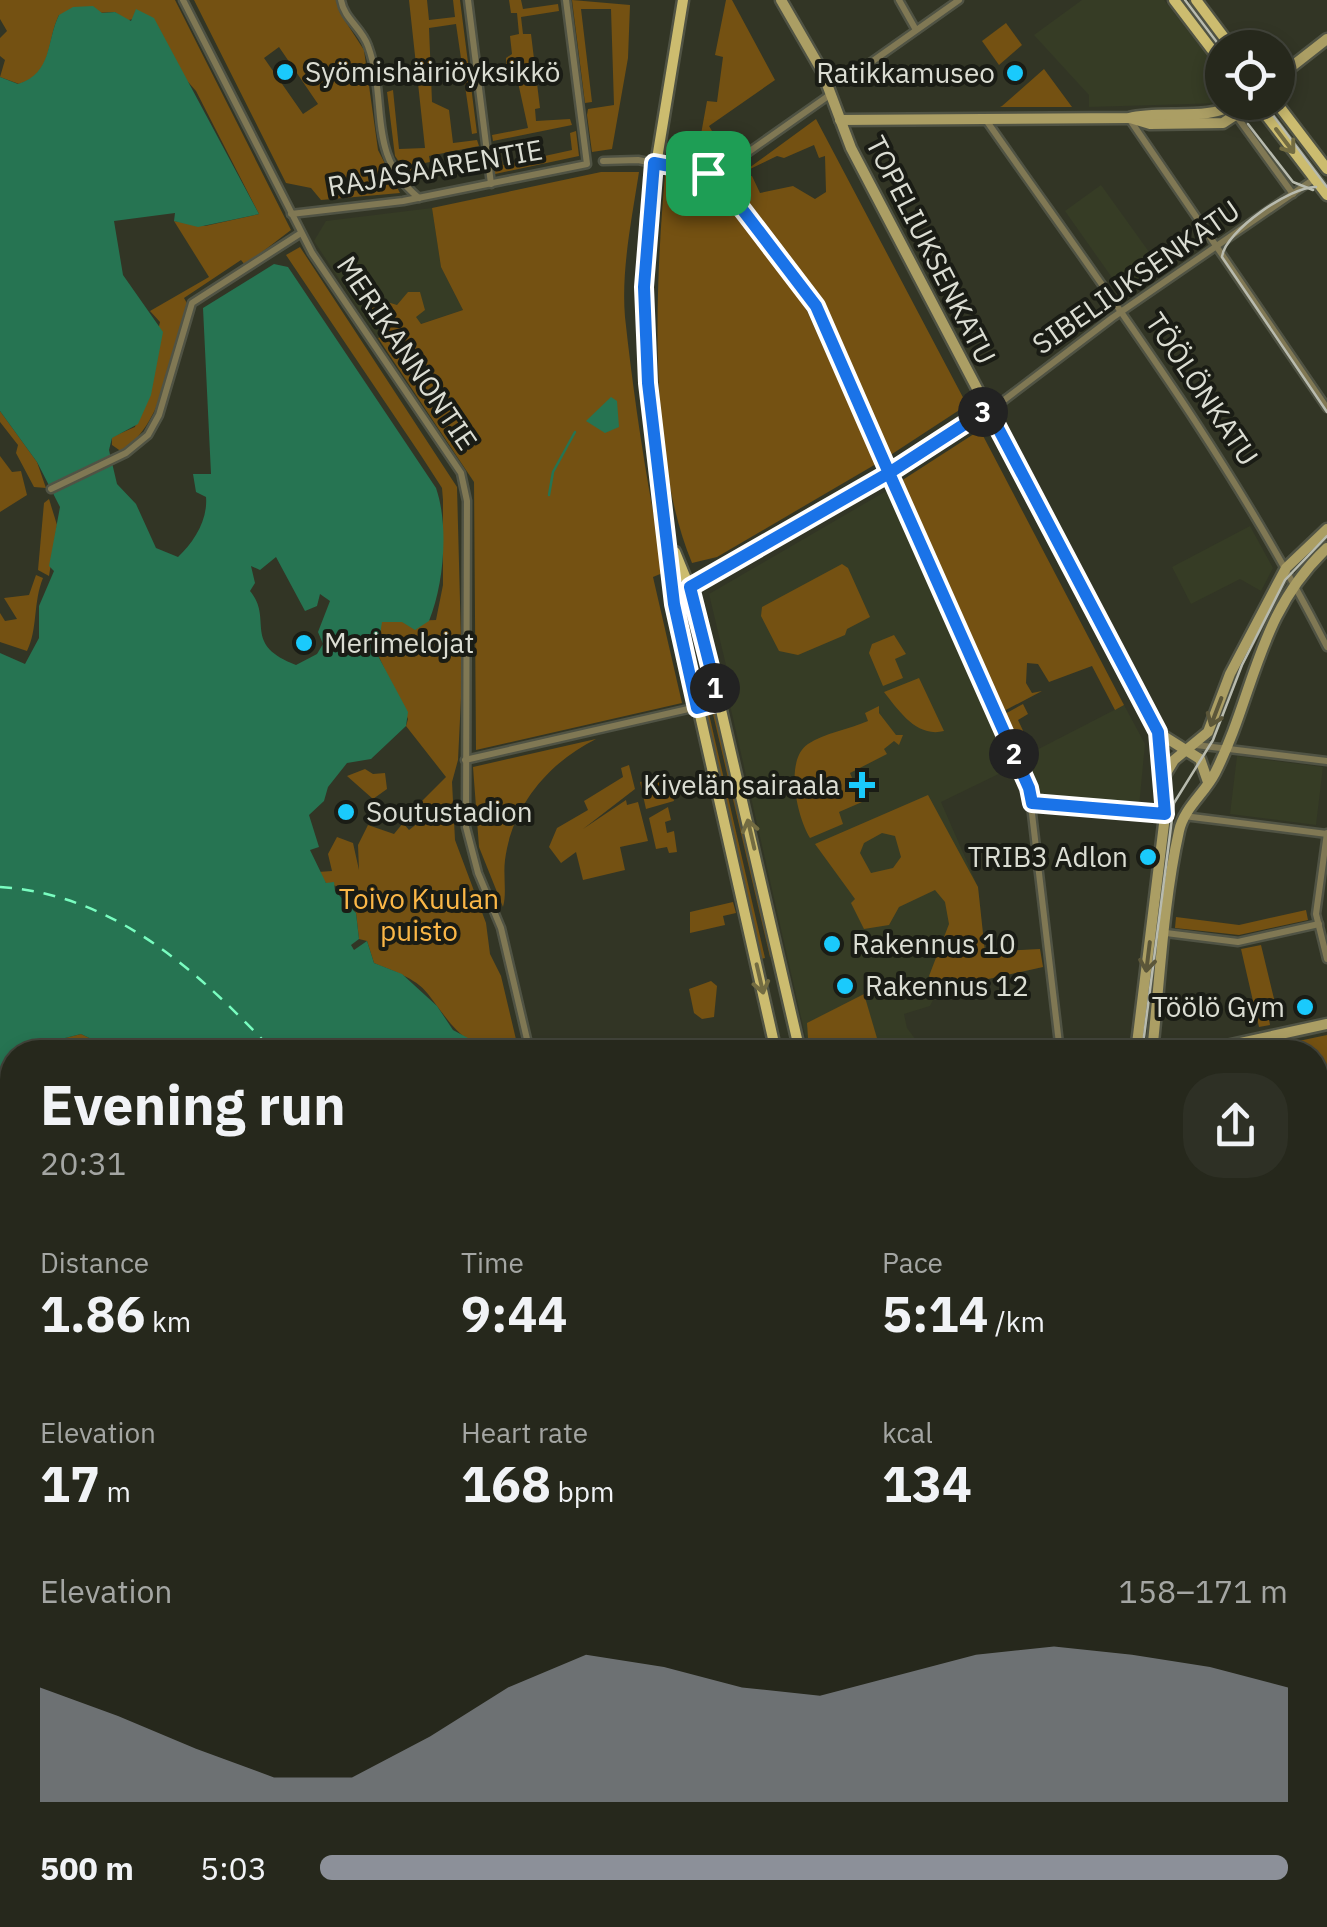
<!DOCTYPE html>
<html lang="en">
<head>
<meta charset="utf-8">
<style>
	body { margin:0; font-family:"IBM Plex Sans",sans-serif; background:#2e3025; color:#f1f3f6; height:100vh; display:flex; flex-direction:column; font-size:38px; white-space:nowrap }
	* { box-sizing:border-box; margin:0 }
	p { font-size:32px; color:#a4a6a3 }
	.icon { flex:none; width:55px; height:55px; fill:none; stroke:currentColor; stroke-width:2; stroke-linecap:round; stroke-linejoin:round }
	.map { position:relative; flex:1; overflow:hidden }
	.sheet { position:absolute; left:0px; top:1040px; width:1328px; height:888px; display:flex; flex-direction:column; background:#26281c; border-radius:40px 40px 0 0; box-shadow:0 5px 15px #0003,0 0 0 2px #42443b }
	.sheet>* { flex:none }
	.tools { position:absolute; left:1205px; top:30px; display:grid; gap:20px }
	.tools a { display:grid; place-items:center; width:90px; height:90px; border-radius:50%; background:#26281c; box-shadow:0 5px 15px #0003,0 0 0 2px #42443b; font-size:50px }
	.pin { position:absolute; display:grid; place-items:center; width:85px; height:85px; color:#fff; margin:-42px; border-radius:20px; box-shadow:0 5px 15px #0006 }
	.km { position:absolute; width:50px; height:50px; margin:-25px; border-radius:50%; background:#222; color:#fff; font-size:28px; line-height:50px; text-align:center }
	.round { display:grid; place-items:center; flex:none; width:105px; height:105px; border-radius:40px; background:#2e3025 }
	.head { display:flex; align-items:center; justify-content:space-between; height:170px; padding:0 40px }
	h1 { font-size:55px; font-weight:800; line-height:75px }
	.figures { display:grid; grid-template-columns:repeat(3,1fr); gap:15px; height:170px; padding:10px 40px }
	.figures div { display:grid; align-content:center }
	.figures b { font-size:50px; font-weight:800 }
	.figures small { font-size:28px; font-weight:400 }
	.figures p { font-size:28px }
	.chart { height:280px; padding:20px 40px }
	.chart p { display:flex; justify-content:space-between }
	.chart svg { width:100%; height:180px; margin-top:10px; fill:#8c9099; opacity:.7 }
	ul { padding:0 40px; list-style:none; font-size:32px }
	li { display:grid; grid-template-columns:160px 120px 1fr; align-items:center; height:75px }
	li i { height:25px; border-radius:12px; background:#8c9099 }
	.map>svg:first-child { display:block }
	.built { fill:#363c25 }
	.green { fill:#745112; fill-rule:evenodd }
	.water { fill:#267452; fill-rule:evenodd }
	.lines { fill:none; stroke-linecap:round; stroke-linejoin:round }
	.stream { stroke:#267452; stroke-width:2.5 }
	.ferry { stroke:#79fdc0; stroke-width:2.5; stroke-dasharray:12 10; stroke-linecap:butt }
	.street-casing { stroke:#505344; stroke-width:11 }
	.secondary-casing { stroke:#505344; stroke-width:15 }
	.primary-casing { stroke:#505344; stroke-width:15 }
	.street { stroke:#807854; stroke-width:6 }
	.secondary { stroke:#ab9e64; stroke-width:10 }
	.primary { stroke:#ccbc6f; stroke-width:10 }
	.tram { stroke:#b8bbaf; stroke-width:2.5 }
	.oneway { stroke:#736c42 }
	.oneway2 { stroke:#5b5639 }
	.route-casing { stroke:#fff; stroke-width:20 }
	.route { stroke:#1a73e8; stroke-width:12 }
	.poi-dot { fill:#1acafc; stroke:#1a1c15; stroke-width:4 }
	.labels { text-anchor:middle; stroke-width:8; stroke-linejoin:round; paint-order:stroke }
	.poi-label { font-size:28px; fill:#dbddd3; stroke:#1a1c15; text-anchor:start }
	.street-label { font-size:28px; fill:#dbddd3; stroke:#1a1c15 }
	.park-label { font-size:28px; fill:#fbb747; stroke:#1a1c15 }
</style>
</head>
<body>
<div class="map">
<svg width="1327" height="1927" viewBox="0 0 1327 1927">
	<rect width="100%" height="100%" fill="#323525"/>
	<!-- built -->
	<g class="built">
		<path d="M1082,0H1164L1222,75L1223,103L1089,107V95L1034,35Z"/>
		<path d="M1101,185L1162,270L1125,296L1065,211Z"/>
		<path d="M432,208L441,267L463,310L378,338L314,241L326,221Z"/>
		<path d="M888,490L1013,767L941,802L978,887L985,952L1040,949L1043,967L938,990L930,1006L904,1014L907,1028L925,1052H809L730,705L735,703L709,594Z"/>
		<path d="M1250,526L1273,568L1261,591L1240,579L1191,604L1172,567Z"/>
		<path d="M1124,705L1145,744L1139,807L1039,795L1023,757Z"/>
		<path d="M1237,756L1323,767L1316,825L1230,814Z"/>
		<path d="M1327,1803V1865L1315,1864V1804Z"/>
		<path d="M1075,1915H1188L1187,1927H1073Z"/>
	</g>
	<!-- green -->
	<g class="green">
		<path d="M0,0H175L291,230L245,265L241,260L184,298L188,305C168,356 168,417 122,452L112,445V437L135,427L160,322L150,311L209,277L174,221L205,226L259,214L196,91L133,19L125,21L115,12L59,15C46,41 54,73 19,84L0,77L5,60L0,56V38L7,31L0,19Z"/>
		<path d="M194,0H337L340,13L364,50L378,150L400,193L321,200L311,188L286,183ZM279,47L318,104L303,114L264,58Z"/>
		<path d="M409,0H427L429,20L455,17L453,0H460L477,133L472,134L456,24L429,28L432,102L449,110L453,143L477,140L479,146L429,156L430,162L414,165L412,181L395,156L387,92L393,90L399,149L425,148Z"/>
		<path d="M509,0H521L523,9L558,4L559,11L521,17L523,34H531L540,108L535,109L536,121L570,119L572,125L493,141L492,135L528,128L514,64H506V58L512,54L510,36L519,34L517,13H511Z"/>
		<path d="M572,0L630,5L628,58L612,149L592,152L587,115L588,109L614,105L611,9H581L592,102L585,103Z"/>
		<path d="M726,0H732L775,80L709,126L724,151L706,164L696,162L707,101L717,102L723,57L715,55Z"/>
		<path d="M1006,23L1022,45L999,65L982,41Z"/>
		<path d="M1044,69L1072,107H1000L1002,106Z"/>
		<path d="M816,119L967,405L889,456L822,303L730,182ZM814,145L819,158L825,156L826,192L815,199L793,186L760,193L752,176L747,177L746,171L777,156L784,158Z"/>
		<path d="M576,131L579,156L495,174L493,150L499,148L503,165L572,150L570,133Z"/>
		<path d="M601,172H639C632,218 621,270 625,317C634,400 647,487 665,572L653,577L682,703L476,750L474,482L378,338L383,336L368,310L384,301L397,305L408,292H420L425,310L416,317L421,324L463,310L441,267L432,208Z"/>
		<path d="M665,175L714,188L772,257L807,311L876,464L717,557L692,563C648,458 655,288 665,175Z"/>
		<path d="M300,247L457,487L462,678L458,760L452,782L455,840L486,923L490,954L501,976L519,1052C465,1052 455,1029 428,994C415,977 392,971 374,963L367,941L359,939L356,913L336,886L326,883L318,872L332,871L328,854L337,837L353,843L359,870L358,845L368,825L394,834L403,823L409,830L418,823L411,812L446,777L406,726L408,719L378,655L381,622L436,620L443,585V500L442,488L422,457L286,255Z"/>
		<path d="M0,411L37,462L46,488L34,487L16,453L18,445L0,422Z"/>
		<path d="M980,430L1124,705L1115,710L1092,666L1049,682L1038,664L1027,663L1026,683L1032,693L1042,691L1002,712L901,481Z"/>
		<path d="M0,456L12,472L21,471L27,495L0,512Z"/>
		<path d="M49,499L57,525L49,576L38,570L44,503Z"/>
		<path d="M842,564L848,568L870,617L847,629L845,635L798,655L779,651L761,616L762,607Z"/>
		<path d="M36,575L43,578C33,602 38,629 27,651L0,642V613L5,621L17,619L4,598L29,595Z"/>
		<path d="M894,635L906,654L895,659L903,678L883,686L869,653L872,644Z"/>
		<path d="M919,678L944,731C917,738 899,711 884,692Z"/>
		<path d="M1023,704L1028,714L1018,720L1033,752L1023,757L1003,715Z"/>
		<path d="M879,706V713L896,735H903L899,745L894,741L884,749L887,754L850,773L862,802L839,812L843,824L810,838C797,817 784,760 808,744C824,733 850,729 868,721L865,713Z"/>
		<path d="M717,713L774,956L770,957L713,714Z"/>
		<path d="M709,714L765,958L761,959L705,715Z"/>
		<path d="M596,739C548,763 512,806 505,860C503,876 507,893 503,907L479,847L473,767Z"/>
		<path d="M629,765L635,789L583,829L626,800L627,805L638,802L648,841L620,847L625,870L583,880L576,852L561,863L549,847L557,828L588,810L584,801L623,777L621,768Z"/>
		<path d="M365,769L373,774L385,773L387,789L373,799L347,776Z"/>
		<path d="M668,776L674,801L646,809L640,782Z"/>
		<path d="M928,795L978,887L985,952L1040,949L1043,967L938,990L929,976L949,924L945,902L935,890L899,907L889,925L864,929L851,903L855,899L815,844ZM882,833L895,836L901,857L893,868L871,873L860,853L864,843Z"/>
		<path d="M668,807L671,820L665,822L667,833L674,831L677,852L669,853L667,847L656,849L649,818Z"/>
		<path d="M733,902L736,913L723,916L725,925L690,933V912Z"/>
		<path d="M1306,910L1308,920L1239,935L1175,928L1176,917L1239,925Z"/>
		<path d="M1261,945L1276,1007L1267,1009L1270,1025L1259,1027L1241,949Z"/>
		<path d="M711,981L717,986L714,1017L702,1019L694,1013L689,989Z"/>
		<path d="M864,994L879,1045L859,1052H809L807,1023Z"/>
		<path d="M81,1034L119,1052H55L65,1038Z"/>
		<path d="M1327,1035V1072L1315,1074V1052H1246Z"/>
		<path d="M12,1475V1653L0,1660V1485Z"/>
		<path d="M1315,1557H1327V1624L1322,1627L1318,1617L1315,1621Z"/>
		<path d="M12,1671V1915H675L695,1927H0V1678Z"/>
		<path d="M742,1915H877L878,1927H762Z"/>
	</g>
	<!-- water -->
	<g class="water">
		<path d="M93,6L102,13L115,12L131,21L136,9L154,18L259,214L198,227L174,221L175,213L114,221L123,275L163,332L151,395L138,424L112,438L109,450L117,484L136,504L156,548L178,557C194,542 208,520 206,497L196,492L193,474H211L203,308L274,264L288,267L436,488C449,525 444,585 429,621L415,630L402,622H382L377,654L408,712L406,726L371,759L347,763L328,787L324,801L309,815L319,847L310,850L326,883L334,882L335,891L356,913L359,939L351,945L354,950L367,941L374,963L402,974L437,1006L453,1030L494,1052H119L81,1034L65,1038L55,1052H12V1475L0,1485V653L25,664L39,638V606L54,571L49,566L60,507L37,462L0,411V77L18,84C53,73 46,41 59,15L73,7ZM276,557L305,611L317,606L320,594L330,601L318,632L323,644L317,654L296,665C241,644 274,620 250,591L255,583L251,566L260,570Z"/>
		<path d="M611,397L617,401L619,427L605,433L586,421Z"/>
	</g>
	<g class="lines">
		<!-- stream -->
		<path class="stream" d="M549,495L553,472L575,432"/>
		<!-- ferry -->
		<path class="ferry" d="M0,887C115,894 200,973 274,1052"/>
		<defs>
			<g id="street">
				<path d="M183,0L312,253L461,473L467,501L466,827L478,873L501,928L530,1052"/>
				<path d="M341,0C344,19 362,28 368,46C389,104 365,154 419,198"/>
				<path d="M468,0L491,184"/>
				<path d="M899,0L916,30"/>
				<path d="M853,75L959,0"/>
				<path d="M1235,114L1293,194"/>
				<path d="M986,120C1109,296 1229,454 1327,647"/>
				<path d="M1130,120L1327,408"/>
				<path d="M603,161L638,160L716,175"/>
				<path d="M716,175L816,306L1029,788L1060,1052"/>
				<path d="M716,175L831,94"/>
				<path d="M291,214L403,201L587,164L566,0"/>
				<path d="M51,489L126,453L148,435L159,415L192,303L301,233"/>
				<path d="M674,593L859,491L999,404L1112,318L1314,179"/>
				<path d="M1196,745L1327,761"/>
				<path d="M465,760L719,702"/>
				<path d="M1032,803L1164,814"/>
				<path d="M1184,816L1327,834"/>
				<path d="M1327,833L1316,914L1327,959"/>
				<path d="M1166,933L1238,942L1319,924"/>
				<path d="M1315,1179L1327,1175"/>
				<path d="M1315,1199L1320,1222L1315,1255"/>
				<path d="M1315,1353L1327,1354"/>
				<path d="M1315,1461L1327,1463"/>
				<path d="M1315,1546L1327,1547"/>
				<path d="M0,1666L12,1658"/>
				<path d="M1315,1736L1327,1734"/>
				<path d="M714,1915L733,1927"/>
				<path d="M884,1915L885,1927"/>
				<path d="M1247,1927L1248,1915"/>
			</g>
			<g id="secondary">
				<path d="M781,0L822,71L851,148L1157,732L1165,775"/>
				<path d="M1278,86L1286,71L1327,39"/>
				<path d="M1130,118L1150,124L1223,123L1255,102"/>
				<path d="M840,120L1129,118C1164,109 1208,123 1238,102"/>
				<path d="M1157,732L1200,759L1208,782"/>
				<path d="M1136,1052L1164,824L1165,775L1174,760L1208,732L1230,674L1286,568L1327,529"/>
				<path d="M1152,1052C1160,979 1163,903 1179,831C1184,808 1205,793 1215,773C1255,694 1257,614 1327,548"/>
				<path d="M1199,1052L1327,1024"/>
				<path d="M1315,1086L1327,1083"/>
				<path d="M1315,1887H1327"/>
				<path d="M1311,1915L1318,1927"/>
			</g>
			<g id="primary">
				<path d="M683,0L647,220L644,287L649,400L675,604L776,1052"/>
				<path d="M1174,0L1222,63"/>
				<path d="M1196,0L1232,48"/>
				<path d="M1256,102L1327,195"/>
				<path d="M1276,102L1327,169"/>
				<path d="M675,552L697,606L800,1052"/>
				<path d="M991,1915L993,1927"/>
				<path d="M1014,1915L1016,1927"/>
			</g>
		</defs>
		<!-- street casing -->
		<use href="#street" class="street-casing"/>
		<!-- secondary casing -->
		<use href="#secondary" class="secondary-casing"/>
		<!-- primary casing -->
		<use href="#primary" class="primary-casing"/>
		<!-- street -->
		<use href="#street" class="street"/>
		<!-- secondary -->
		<use href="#secondary" class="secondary"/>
		<!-- primary -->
		<use href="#primary" class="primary"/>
		<!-- tram -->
		<g class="tram">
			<path d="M1185,0L1222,49"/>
			<path d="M1263,102L1327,187"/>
			<path d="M1248,124L1293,182L1313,190"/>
			<path d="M1316,187C1291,186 1225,231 1222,257L1327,412"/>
			<path d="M1142,1052L1174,803L1213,740L1242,665L1285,580L1327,536"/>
			<path d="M1315,1900L1327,1901"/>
			<path d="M1001,1915L1003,1927"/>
		</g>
	</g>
	<!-- one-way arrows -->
	<defs><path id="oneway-shaft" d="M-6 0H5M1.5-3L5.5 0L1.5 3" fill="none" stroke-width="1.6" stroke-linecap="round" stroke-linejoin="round" transform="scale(2.5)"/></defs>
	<g class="oneway">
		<use href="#oneway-shaft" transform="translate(1285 141) rotate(53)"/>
		<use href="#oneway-shaft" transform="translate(751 834) rotate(-103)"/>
		<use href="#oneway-shaft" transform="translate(760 979) rotate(77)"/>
	</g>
	<g class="oneway2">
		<use href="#oneway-shaft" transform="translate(1216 712) rotate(111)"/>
		<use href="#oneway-shaft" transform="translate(1148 957) rotate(97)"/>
	</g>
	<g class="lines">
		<defs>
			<path id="route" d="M708,173L654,163L644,287L648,383L674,604L697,708L719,702L690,587L889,473L1029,788L1032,803L1165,814L1158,732L988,409L889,473L816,306L716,175L708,173"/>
		</defs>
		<!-- route casing -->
		<use href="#route" class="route-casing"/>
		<!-- route -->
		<use href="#route" class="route"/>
	</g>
	<!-- markers -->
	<g class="poi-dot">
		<circle cx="285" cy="72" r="10"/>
		<circle cx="1015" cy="73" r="10"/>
		<circle cx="304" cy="643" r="10"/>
		<path d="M857 770h10v10h10v10h-10v10h-10v-10h-10v-10h10z"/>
		<circle cx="346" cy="812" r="10"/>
		<circle cx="1148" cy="857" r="10"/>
		<circle cx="832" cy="944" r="10"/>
		<circle cx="845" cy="986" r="10"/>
		<circle cx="1305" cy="1007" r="10"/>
	</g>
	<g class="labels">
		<!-- poi labels -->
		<g class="poi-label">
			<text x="305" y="82">Syömishäiriöyksikkö</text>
			<text x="995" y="83" text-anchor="end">Ratikkamuseo</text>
			<text x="324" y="653">Merimelojat</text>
			<text x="840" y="795" text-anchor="end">Kivelän sairaala</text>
			<text x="366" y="822">Soutustadion</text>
			<text x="1128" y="867" text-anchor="end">TRIB3 Adlon</text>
			<text x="852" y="954">Rakennus 10</text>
			<text x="865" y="996">Rakennus 12</text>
			<text x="1285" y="1017" text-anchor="end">Töölö Gym</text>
		</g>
		<!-- street labels -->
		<g class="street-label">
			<text transform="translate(435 168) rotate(-10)" y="10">RAJASAARENTIE</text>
			<text transform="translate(931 250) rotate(63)" y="10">TOPELIUKSENKATU</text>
			<text transform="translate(1136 277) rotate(-35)" y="10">SIBELIUKSENKATU</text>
			<text transform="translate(407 353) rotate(56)" y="10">MERIKANNONTIE</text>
			<text transform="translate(1202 389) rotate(56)" y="10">TÖÖLÖNKATU</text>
		</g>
		<!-- park labels -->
		<g class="park-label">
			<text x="419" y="909">Toivo Kuulan<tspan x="419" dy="32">puisto</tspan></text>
		</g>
	</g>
</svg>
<div class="tools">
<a><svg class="icon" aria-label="locate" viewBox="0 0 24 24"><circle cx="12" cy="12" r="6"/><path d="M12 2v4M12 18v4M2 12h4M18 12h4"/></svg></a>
</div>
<div class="pin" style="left:708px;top:173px;background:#1e9e55"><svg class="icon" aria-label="arrive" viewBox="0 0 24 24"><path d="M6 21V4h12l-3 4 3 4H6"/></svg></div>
<b class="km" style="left:715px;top:688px">1</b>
<b class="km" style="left:1014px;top:754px">2</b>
<b class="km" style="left:983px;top:412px">3</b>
<section class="sheet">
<div class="head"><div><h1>Evening run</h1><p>20:31</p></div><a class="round"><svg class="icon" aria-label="share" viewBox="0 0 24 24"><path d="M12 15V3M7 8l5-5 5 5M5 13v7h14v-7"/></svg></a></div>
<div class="figures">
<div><p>Distance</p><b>1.86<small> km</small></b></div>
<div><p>Time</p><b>9:44</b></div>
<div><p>Pace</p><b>5:14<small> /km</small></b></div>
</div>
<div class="figures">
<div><p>Elevation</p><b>17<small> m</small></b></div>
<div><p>Heart rate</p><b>168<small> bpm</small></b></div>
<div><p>kcal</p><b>134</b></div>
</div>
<div class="chart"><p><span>Elevation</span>158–171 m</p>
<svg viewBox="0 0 160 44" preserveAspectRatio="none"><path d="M0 44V16L10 23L20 31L30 38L40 38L50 28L60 16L70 8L80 11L90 16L100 18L110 13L120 8L130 6L140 8L150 11L160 16V44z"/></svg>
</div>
<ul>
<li><b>500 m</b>5:03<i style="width:100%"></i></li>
</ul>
</section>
</div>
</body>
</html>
